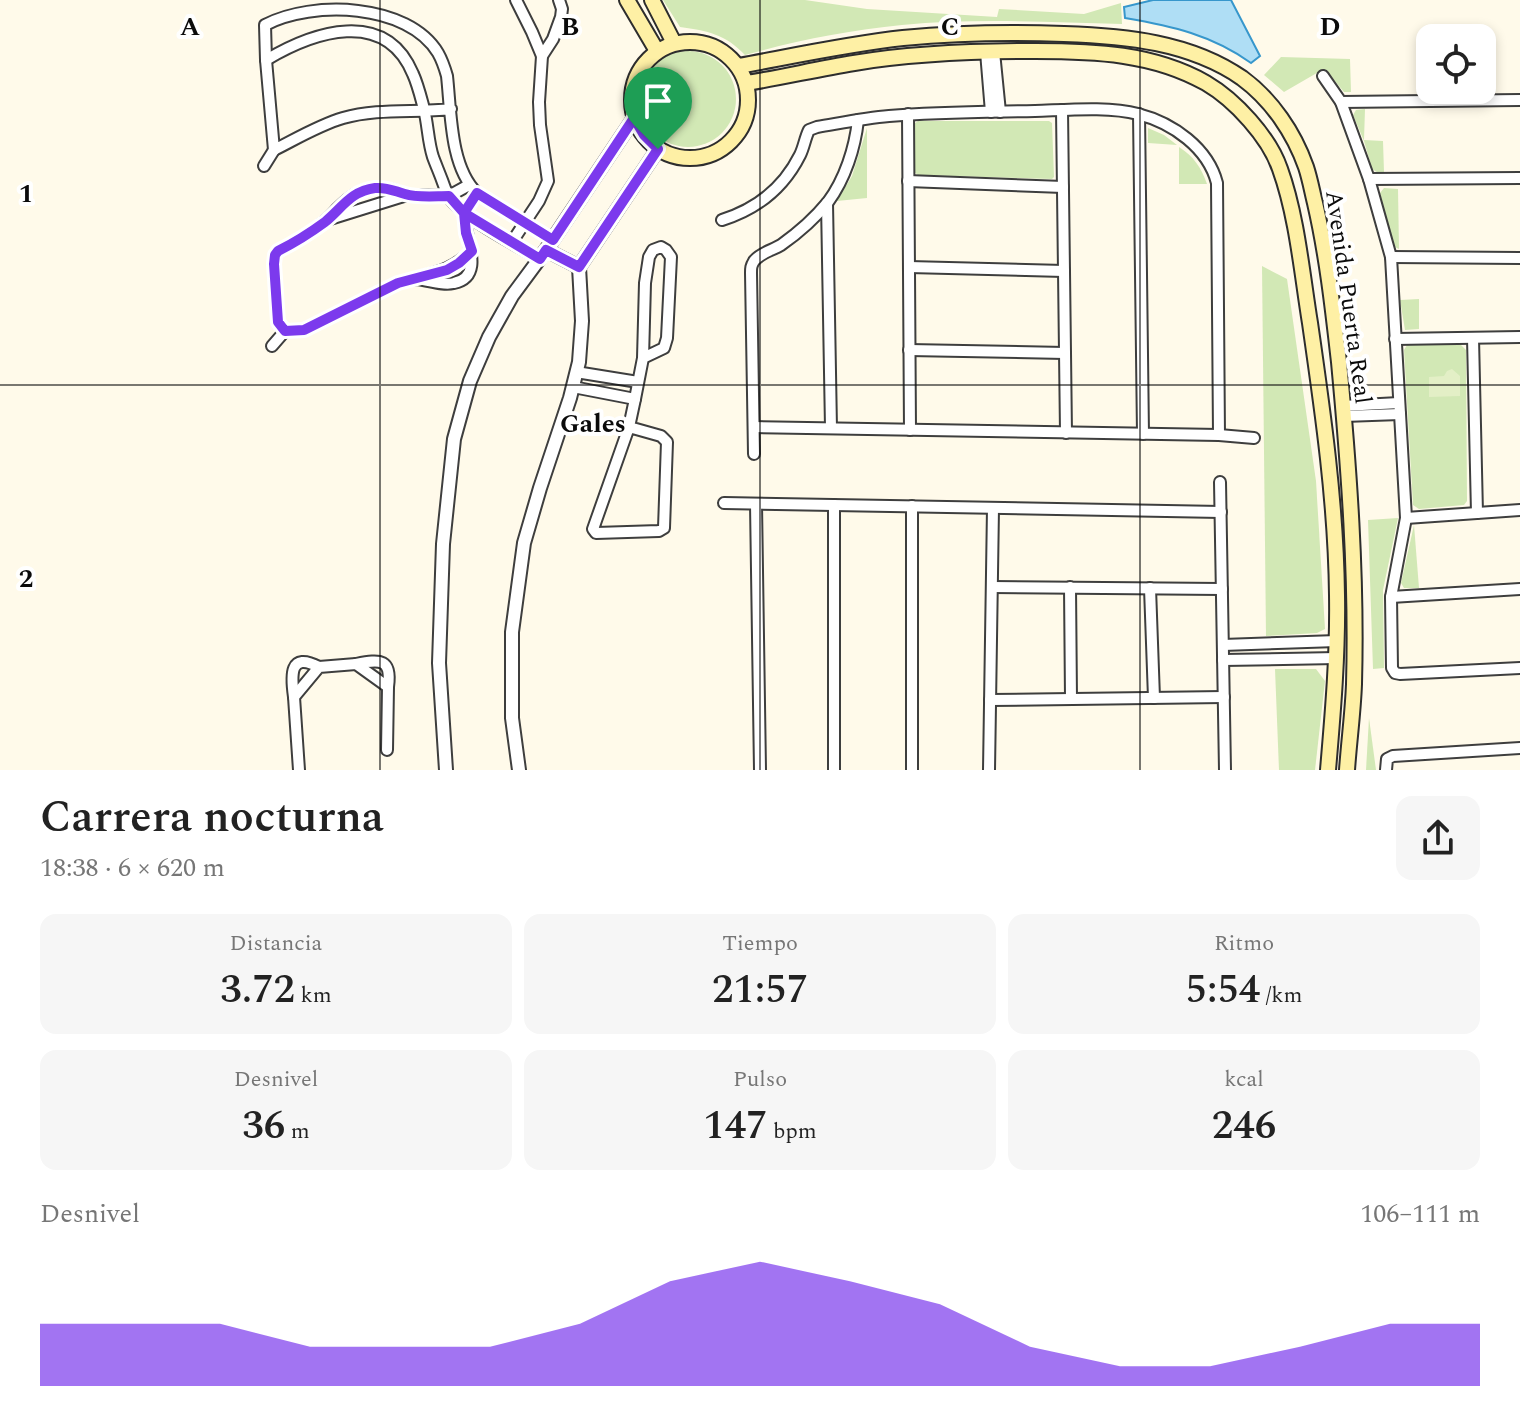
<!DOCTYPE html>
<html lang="es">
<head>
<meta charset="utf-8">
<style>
	body { margin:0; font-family:Spectral,serif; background:#f6f6f6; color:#222; height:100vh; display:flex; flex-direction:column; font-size:30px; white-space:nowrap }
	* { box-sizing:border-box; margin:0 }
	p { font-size:26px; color:#767676 }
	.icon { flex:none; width:44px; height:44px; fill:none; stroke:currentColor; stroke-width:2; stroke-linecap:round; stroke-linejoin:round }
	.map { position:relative; height:770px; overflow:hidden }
	.side { display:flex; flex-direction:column; background:#fff; flex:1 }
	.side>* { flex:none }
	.controls { position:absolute; left:1416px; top:24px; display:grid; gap:16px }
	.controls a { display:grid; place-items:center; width:80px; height:80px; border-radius:16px; background:#fff; box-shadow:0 4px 12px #0003; font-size:40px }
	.pin { position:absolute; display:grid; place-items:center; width:68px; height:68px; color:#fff; margin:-82px -34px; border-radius:50% 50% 50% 0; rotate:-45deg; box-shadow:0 0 8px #0007 }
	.pin .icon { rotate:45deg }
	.round { display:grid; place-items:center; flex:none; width:84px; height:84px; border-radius:16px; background:#f6f6f6 }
	.headline { display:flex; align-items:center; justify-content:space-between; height:136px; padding:0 40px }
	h1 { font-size:44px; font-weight:600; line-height:60px }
	.figures { display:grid; grid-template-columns:repeat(3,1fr); gap:12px; height:136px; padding:8px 40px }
	.figures div { display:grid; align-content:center; border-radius:16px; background:#f6f6f6; text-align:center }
	.figures b { font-size:40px; font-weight:600 }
	.figures small { font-size:22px; font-weight:400 }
	.figures p { font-size:22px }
	.chart { height:224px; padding:16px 40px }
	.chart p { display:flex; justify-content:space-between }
	.chart svg { width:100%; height:144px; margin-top:8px; fill:#7c3aed; opacity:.7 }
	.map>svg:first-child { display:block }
	.green { fill:#d2e8b5 }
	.pitch { fill:#e3efc6 }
	.water { fill:#afdef5; stroke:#3797cc; stroke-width:2 }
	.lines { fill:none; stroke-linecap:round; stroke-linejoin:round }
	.minor-casing { stroke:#3e3e3e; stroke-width:14 }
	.tertiary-casing { stroke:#3e3e3e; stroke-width:16 }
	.secondary-casing { stroke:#2d2d2d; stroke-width:18 }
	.minor { stroke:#fff; stroke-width:10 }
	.tertiary { stroke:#fff; stroke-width:12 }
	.secondary { stroke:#fef0a5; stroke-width:14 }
	.route-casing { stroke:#fff; stroke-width:16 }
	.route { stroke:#7c3aed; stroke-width:10 }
	.grid { fill:none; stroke:#0b0b0b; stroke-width:2; stroke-opacity:0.55 }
	.labels { text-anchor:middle; stroke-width:8; stroke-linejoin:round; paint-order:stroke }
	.street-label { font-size:24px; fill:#0b0b0b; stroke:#fff }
	.neighbourhood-label { font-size:26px; font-weight:bold; fill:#0b0b0b; stroke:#fff }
	.grid-label { font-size:26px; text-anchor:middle; font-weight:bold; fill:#0b0b0b; stroke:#fff; stroke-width:8; stroke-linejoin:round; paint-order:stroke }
</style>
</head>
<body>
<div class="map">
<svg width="1520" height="770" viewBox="0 0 1520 770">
	<rect width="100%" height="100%" fill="#fffaea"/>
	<!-- green -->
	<g class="green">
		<path d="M663,0H805L867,9L997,17L999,9L1084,14L1121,3L1122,24C1049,22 975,18 902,25C849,30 795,41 745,55C725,34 708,31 680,27Z"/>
		<circle cx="688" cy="99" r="48"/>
		<path d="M1281,57L1350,59L1351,92H1344L1328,73L1322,70L1284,92L1264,75Z"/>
		<path d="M1365,109L1364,140L1383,141L1384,172H1377L1372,169L1364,141L1353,115L1356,110Z"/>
		<path d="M918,121H1049L1052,123L1054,177L1052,179L918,175L914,172V124Z"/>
		<path d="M867,128V198L837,201L852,176Z"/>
		<path d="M1148,128L1164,135L1177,145L1148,143Z"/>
		<path d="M1179,147C1194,157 1201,167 1207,184H1179Z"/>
		<path d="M1384,188L1398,189L1399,249L1393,246L1380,193Z"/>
		<path d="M1262,266L1287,279L1316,481L1325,629L1317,633L1266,636Z"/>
		<path d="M1419,299V329L1405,330L1400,300Z"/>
		<path d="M1407,345H1461L1466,350L1467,501L1464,505L1419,509L1413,505L1404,350Z"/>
		<path d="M1398,518L1383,590L1384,668L1373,669L1368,520Z"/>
		<path d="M1414,525L1419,588H1404L1401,583Z"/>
		<path d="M1275,669H1316L1325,681L1315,770H1279Z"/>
		<path d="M1369,718L1376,770H1366Z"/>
	</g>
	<!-- pitch -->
	<path class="pitch" d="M1452,369L1460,376V396L1429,397V377L1444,376L1447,371Z"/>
	<!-- water -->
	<path class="water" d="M1153,0H1231L1260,56L1251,63C1212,35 1172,26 1125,18L1124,7Z"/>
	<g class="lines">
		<defs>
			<g id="minor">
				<path d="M516,0L532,32L542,56"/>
				<path d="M986,52L991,112"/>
				<path d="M994,52L1000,112"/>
				<path d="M266,60C313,32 385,7 413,74C418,85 421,98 424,109C428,125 428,142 433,157C436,165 439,172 442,180C444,185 446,192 449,197C463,218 516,245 540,259"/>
				<path d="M1323,76L1341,102L1369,179L1391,257L1406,518L1391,597L1392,668L1395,673L1400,674L1520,668"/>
				<path d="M1341,102L1520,100"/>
				<path d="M451,109C415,113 378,108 343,118C319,125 296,139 274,150L266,60L265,25C312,0 408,3 438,53C442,60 445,69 447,76C451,112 450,167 477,193L553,240"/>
				<path d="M1062,110L1066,433"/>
				<path d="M908,114L910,430"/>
				<path d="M1139,114L1143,434"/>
				<path d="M264,166L274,150"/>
				<path d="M1369,179L1520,178"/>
				<path d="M908,181L1063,187"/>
				<path d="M407,195C379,183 360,186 338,208C334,212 330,217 325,221C311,233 294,243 278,251L275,255L274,264L278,322L285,331L304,330L398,283C404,281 410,279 416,279C429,280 442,286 454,283C487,276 463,235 465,215C465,208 473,200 477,193"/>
				<path d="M827,203L831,428"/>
				<path d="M330,219L407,195L449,196L469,185"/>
				<path d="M722,220C757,209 784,187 800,155C804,147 805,138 809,130L817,127C841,123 865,118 889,116C938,112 987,112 1035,111C1066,110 1109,106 1138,114C1173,123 1208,148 1217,183L1219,435"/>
				<path d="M512,242L539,201L548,181L540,125L539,102L542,56L553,39L561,17L562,9L559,0"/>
				<path d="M1391,257L1520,258"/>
				<path d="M909,267L1064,271"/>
				<path d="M417,278C442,271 453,268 472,251"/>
				<path d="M1473,338L1477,513"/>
				<path d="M1395,339L1520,337"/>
				<path d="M272,346L285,331"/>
				<path d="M909,350L1065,353"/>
				<path d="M576,372L638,382"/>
				<path d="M573,387L635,399"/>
				<path d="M1343,406L1399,403"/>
				<path d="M1344,416L1400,414"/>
				<path d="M629,427L661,436L667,442L664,528L659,531L596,533L593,529L629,427L635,399L643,358L645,283L649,257L653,250L661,247L666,250L671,257L667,338L664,348L643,358"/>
				<path d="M754,427L1219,435L1254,438"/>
				<path d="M754,454L751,273C751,268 751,266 754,261C760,253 773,250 781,245C798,233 815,218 828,202C845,179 855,148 858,120"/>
				<path d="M1220,482L1225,770"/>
				<path d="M724,503L1221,512"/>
				<path d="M756,504L760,770"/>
				<path d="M834,505V770"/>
				<path d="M1406,518L1520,510"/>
				<path d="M992,587L1222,589"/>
				<path d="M1070,587L1071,699"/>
				<path d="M1150,588L1154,698"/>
				<path d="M1391,597L1520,589"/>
				<path d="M1223,645L1337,641"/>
				<path d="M1223,660L1337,658"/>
				<path d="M356,664C381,659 392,659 388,687"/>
				<path d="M294,697C291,676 289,651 319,667"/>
				<path d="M990,700L1224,697"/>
				<path d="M299,770L294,697L319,667L356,664L388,687L387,750"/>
				<path d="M912,770V506"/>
				<path d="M989,770L993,508"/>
				<path d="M1386,770L1387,759L1393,756L1520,748"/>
			</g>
			<g id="tertiary">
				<path d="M546,250L579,267"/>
				<path d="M446,770L439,663L443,544L454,439L470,381L489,337L512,296L546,250L634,118"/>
				<path d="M519,770L512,718V632L524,543L540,488L570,398L579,362L582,321L579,267L658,149"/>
			</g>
			<g id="secondary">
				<path d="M627,0L657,51"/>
				<path d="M652,0L674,43"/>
				<circle cx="690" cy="100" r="58"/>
				<path d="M739,66C793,56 848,44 903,38C957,33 1011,32 1064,34C1125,36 1190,42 1242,78C1272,100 1294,133 1306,167C1310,179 1312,191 1315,203C1327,255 1333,309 1339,362C1349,469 1357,576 1354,684C1353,712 1349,741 1347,770"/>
				<path d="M747,83C783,77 818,69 854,63C913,53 975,51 1035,51C1094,51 1153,53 1206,83C1235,100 1269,137 1280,169C1297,216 1302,274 1310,323C1323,413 1336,504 1337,595C1338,653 1333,712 1328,770"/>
			</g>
		</defs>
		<!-- minor casing -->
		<use href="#minor" class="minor-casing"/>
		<!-- tertiary casing -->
		<use href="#tertiary" class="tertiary-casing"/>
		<!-- secondary casing -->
		<use href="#secondary" class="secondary-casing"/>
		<!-- minor -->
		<use href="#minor" class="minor"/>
		<!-- tertiary -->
		<use href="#tertiary" class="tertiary"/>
		<!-- secondary -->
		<use href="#secondary" class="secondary"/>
	</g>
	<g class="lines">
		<defs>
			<path id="route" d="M658,149L579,267L546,250L540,259L464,213L449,196C435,196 418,198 405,194C394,191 387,187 375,188C351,191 342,208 325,222C310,233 294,243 278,251L275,255L274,264L278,322L285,331L304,330L398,283L447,270L459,263L472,251L466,233L464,213L477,193L553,240L634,118L644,135L658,149"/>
		</defs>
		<!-- route casing -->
		<use href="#route" class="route-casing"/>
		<!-- route -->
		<use href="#route" class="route"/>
	</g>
	<!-- grid -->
	<path class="grid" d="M380,0V770M760,0V770M1140,0V770M0,385H1520"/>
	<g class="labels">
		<!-- street labels -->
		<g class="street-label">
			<text transform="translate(1349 297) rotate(82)" y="8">Avenida Puerta Real</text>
		</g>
		<!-- neighbourhood labels -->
		<g class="neighbourhood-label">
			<text x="593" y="432">Gales</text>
		</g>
	</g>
	<g class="grid-label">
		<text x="190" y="35">A</text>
		<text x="570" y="35">B</text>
		<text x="950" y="35">C</text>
		<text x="1330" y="35">D</text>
		<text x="26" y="202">1</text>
		<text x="26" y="587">2</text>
	</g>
</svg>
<div class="controls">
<a><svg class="icon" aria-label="locate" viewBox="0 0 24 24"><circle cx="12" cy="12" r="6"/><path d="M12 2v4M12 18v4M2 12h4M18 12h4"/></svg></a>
</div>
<div class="pin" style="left:658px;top:149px;background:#1e9e55"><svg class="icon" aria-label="arrive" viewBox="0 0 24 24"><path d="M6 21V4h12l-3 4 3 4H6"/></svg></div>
</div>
<section class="side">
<div class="headline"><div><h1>Carrera nocturna</h1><p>18:38 · 6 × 620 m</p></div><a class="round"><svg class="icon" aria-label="share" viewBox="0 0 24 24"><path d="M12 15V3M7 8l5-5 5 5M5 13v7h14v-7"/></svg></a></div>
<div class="figures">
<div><p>Distancia</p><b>3.72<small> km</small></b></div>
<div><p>Tiempo</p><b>21:57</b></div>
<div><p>Ritmo</p><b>5:54<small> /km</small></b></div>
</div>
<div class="figures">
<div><p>Desnivel</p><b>36<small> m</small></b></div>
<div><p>Pulso</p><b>147<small> bpm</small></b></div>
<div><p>kcal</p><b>246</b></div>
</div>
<div class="chart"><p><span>Desnivel</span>106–111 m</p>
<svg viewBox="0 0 160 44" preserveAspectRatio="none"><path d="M0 44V25L10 25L20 25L30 32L40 32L50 32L60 25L70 12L80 6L90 12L100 19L110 32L120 38L130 38L140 32L150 25L160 25V44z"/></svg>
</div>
</section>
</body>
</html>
